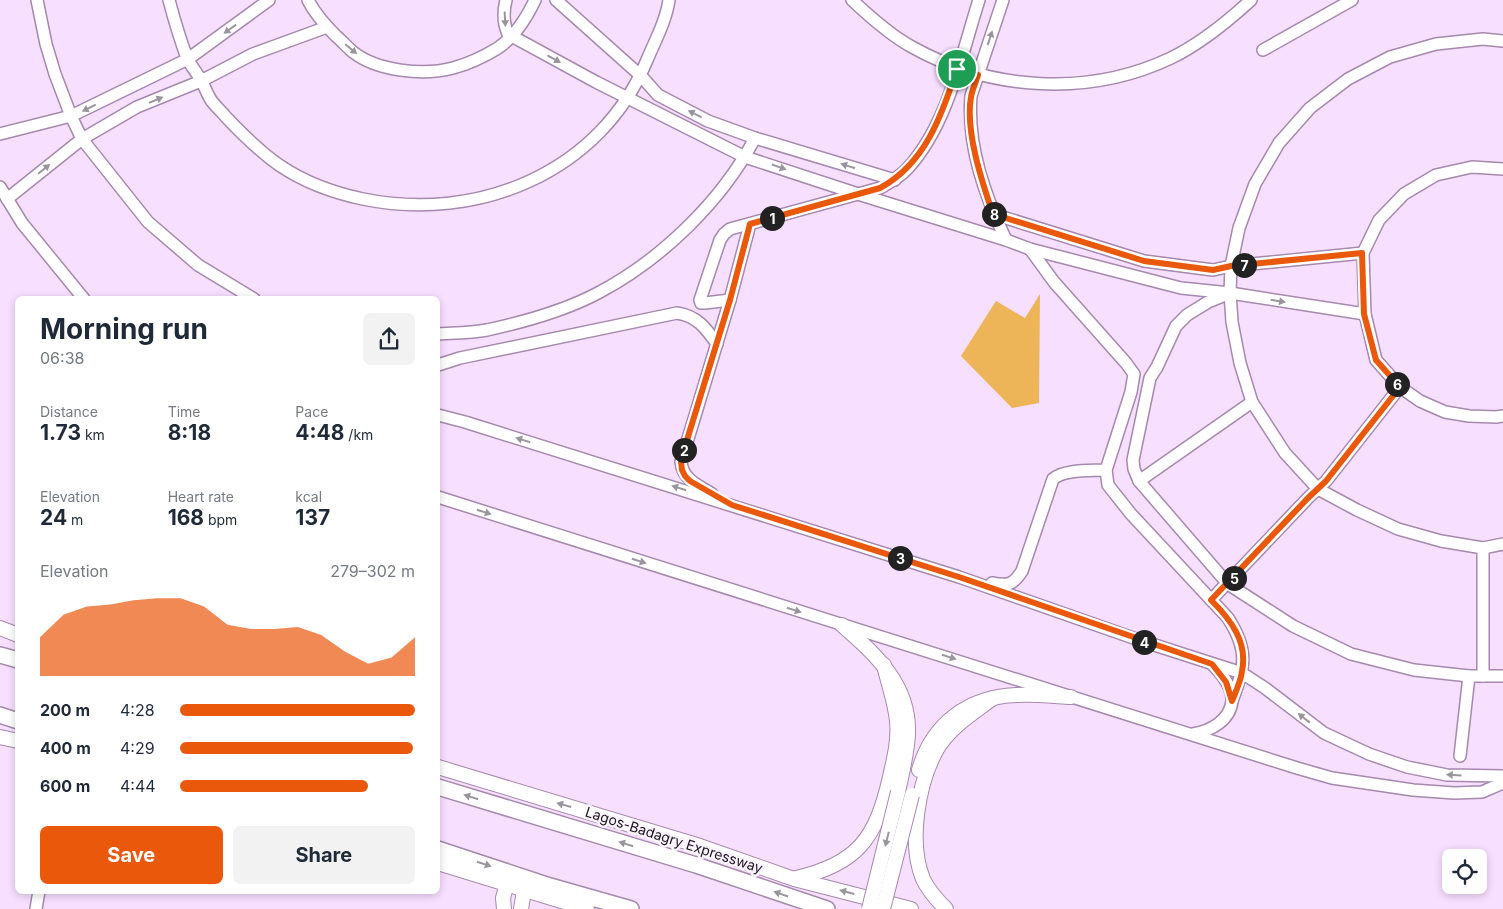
<!DOCTYPE html>
<html lang="en">
<head>
<meta charset="utf-8">
<style>
	body { margin:0; font-family:Inter,sans-serif; background:#f2f2f3; color:#1f2937; height:100vh; display:flex; flex-direction:column; font-size:19px; white-space:nowrap }
	* { box-sizing:border-box; margin:0 }
	p { font-size:16px; color:#747a83 }
	.icon { flex:none; width:28px; height:28px; fill:none; stroke:currentColor; stroke-width:2; stroke-linecap:round; stroke-linejoin:round }
	.map { position:relative; flex:1; overflow:hidden }
	.drawer { position:absolute; left:15px; top:296px; width:425px; height:598px; display:flex; flex-direction:column; background:#fff; border-radius:8px; box-shadow:0 2px 8px #0003 }
	.drawer>* { flex:none }
	.tools { position:absolute; left:1442px; top:849px; display:grid; gap:10px }
	.tools a { display:grid; place-items:center; width:45px; height:45px; border-radius:8px; background:#fff; box-shadow:0 2px 8px #0003; font-size:25px }
	.pin { position:absolute; display:grid; place-items:center; width:42px; height:42px; color:#fff; margin:-21px; border:2px solid #fff; border-radius:50%; box-shadow:0 1px 5px #0007 }
	.km { position:absolute; width:25px; height:25px; margin:-12px; border-radius:50%; background:#222; color:#fff; font-size:14px; line-height:25px; text-align:center }
	.round { display:grid; place-items:center; flex:none; width:52px; height:52px; border-radius:8px; background:#f2f2f3 }
	.head { display:flex; align-items:center; justify-content:space-between; height:85px; padding:0 25px }
	h1 { font-size:28px; font-weight:700; line-height:38px }
	.stats { display:grid; grid-template-columns:repeat(3,1fr); gap:8px; height:85px; padding:5px 25px }
	.stats div { display:grid; align-content:center }
	.stats b { font-size:21px; font-weight:700 }
	.stats small { font-size:14px; font-weight:400 }
	.stats p { font-size:14px }
	.chart { height:140px; padding:10px 25px }
	.chart p { display:flex; justify-content:space-between }
	.chart svg { width:100%; height:90px; margin-top:5px; fill:#ea580c; opacity:.7 }
	.primary-button { display:flex; gap:10px; margin-top:auto; padding:10px 25px }
	.primary-button a { flex:1; height:58px; border-radius:8px; background:#ea580c; color:#fff; font-size:20px; font-weight:700; line-height:58px; text-align:center }
	.primary-button a+a { background:#f2f2f3; color:#1f2937 }
	ul { padding:0 25px; list-style:none; font-size:16px }
	li { display:grid; grid-template-columns:80px 60px 1fr; align-items:center; height:38px }
	li i { height:12px; border-radius:6px; background:#ea580c }
	.map>svg:first-child { display:block }
	.green { fill:#edb557 }
	.lines { fill:none; stroke-linecap:round; stroke-linejoin:round }
	.minor-casing { stroke:#a589ae; stroke-width:14 }
	.major-casing { stroke:#a589ae; stroke-width:16 }
	.highway-casing { stroke:#a589ae; stroke-width:18 }
	.minor { stroke:#fff; stroke-width:11 }
	.major { stroke:#fff; stroke-width:14 }
	.highway { stroke:#fff; stroke-width:15 }
	.major-bridge-casing { stroke:#a589ae; stroke-width:16; stroke-linecap:butt }
	.major-bridge { stroke:#fff; stroke-width:14 }
	.oneway { fill:#9a959c }
	.route-casing { stroke:#fff; stroke-width:10 }
	.route { stroke:#ea580c; stroke-width:6 }
	.labels { text-anchor:middle; stroke-width:5; stroke-linejoin:round; paint-order:stroke }
	.street-label { font-size:14px; fill:#1f1422; stroke:#faf4fc }
</style>
</head>
<body>
<div class="map">
<svg width="1503" height="909" viewBox="0 0 1503 909">
	<rect width="100%" height="100%" fill="#f7dfff"/>
	<!-- green -->
	<path class="green" d="M1040,294L1039,403L1012,408L961,356L996,301L1025,318Z"/>
	<g class="lines">
		<defs>
			<g id="minor">
				<path d="M37,0L46,44L55,74L71,116L82,139L148,222L198,265L254,299"/>
				<path d="M169,0C174,19 180,39 187,58C191,66 197,73 201,80C205,87 207,94 211,100C215,106 222,112 226,117C243,135 259,151 279,165C304,182 334,193 363,199C478,223 601,172 647,60C655,41 666,21 669,0"/>
				<path d="M308,0C315,14 325,25 336,36C342,41 347,47 353,52C377,71 423,76 453,68C468,64 485,56 498,48C514,37 527,17 535,0"/>
				<path d="M506,0C503,12 503,23 508,34L596,82L745,157L858,194L1006,240L1030,249L1181,288L1230,293L1365,314"/>
				<path d="M556,0L641,76L658,95L708,121L755,138L895,180"/>
				<path d="M852,0C870,17 890,35 912,47C991,91 1089,97 1171,58C1200,44 1227,22 1251,0"/>
				<path d="M1003,0L971,96C967,146 985,196 1006,240"/>
				<path d="M1503,41L1483,39L1436,44L1390,57L1348,79L1310,108L1279,143L1255,184L1239,228L1231,266L1230,293L1232,322L1240,363L1252,402L1285,453L1318,489L1357,510L1398,529L1441,541L1483,548L1503,544"/>
				<path d="M1263,50L1352,0"/>
				<path d="M0,134L71,116L188,59L269,0"/>
				<path d="M1503,169L1472,167L1436,175L1404,194L1379,220L1363,253L1365,314L1376,360L1400,387L1420,401L1445,412L1469,416L1496,417L1503,416"/>
				<path d="M0,187L22,223L84,299"/>
				<path d="M7,199L82,139L137,107L201,81L253,54L327,27"/>
				<path d="M993,214L1144,261L1213,270L1231,266L1363,253"/>
				<path d="M1030,249L1054,282L1126,363L1134,374L1131,392L1106,470L1108,485L1131,514L1228,618C1249,651 1245,666 1232,701"/>
				<path d="M1228,294L1208,302L1187,315L1176,326L1157,367L1150,378L1133,460L1134,469L1139,481L1228,584L1293,626L1351,654L1414,670L1469,676H1503"/>
				<path d="M730,300L705,303H701L700,300L720,240L724,234L730,229L880,188C890,182 900,177 908,168C948,124 961,56 979,0"/>
				<path d="M438,334C454,333 471,333 487,330C524,322 564,311 598,293C661,260 722,201 755,138"/>
				<path d="M438,365L460,358L677,313C697,316 706,328 717,344"/>
				<path d="M438,415L465,422L959,577L1142,641L1242,673L1265,688L1324,733L1369,754L1407,767L1447,775L1503,776"/>
				<path d="M1139,481L1252,402"/>
				<path d="M712,494C698,485 683,480 681,462L730,300L750,224"/>
				<path d="M438,497L1297,768L1332,778L1413,790L1454,793L1482,792L1503,783"/>
				<path d="M1483,548V676"/>
				<path d="M992,583C1008,586 1013,585 1022,571L1053,479C1064,469 1091,471 1106,470"/>
				<path d="M1211,600L1308,498L1326,481L1400,387"/>
				<path d="M1193,734C1210,731 1230,721 1232,701C1233,687 1221,673 1212,664"/>
				<path d="M1460,756L1469,676"/>
				<path d="M36,909L39,891"/>
			</g>
			<g id="major">
				<path d="M842,625C876,655 910,685 908,734C907,754 902,773 898,792"/>
				<path d="M0,628L18,635"/>
				<path d="M0,737L18,741"/>
				<path d="M438,767L700,846L794,879L911,909"/>
				<path d="M919,770C932,724 968,697 1016,695C1034,694 1053,696 1071,697"/>
				<path d="M438,863L587,909"/>
				<path d="M796,878C858,864 876,838 890,777C894,759 899,740 897,721C895,701 888,683 884,665"/>
				<path d="M504,909L503,898L507,883"/>
				<path d="M521,909L524,891"/>
				<path d="M946,909C937,900 928,890 923,879C908,842 918,783 937,749C950,727 973,713 993,698"/>
			</g>
			<g id="highway">
				<path d="M0,655L18,660"/>
				<path d="M0,715L18,721"/>
				<path d="M438,787L696,865L827,909"/>
				<path d="M438,849L550,886L631,909"/>
			</g>
		</defs>
		<!-- minor casing -->
		<use href="#minor" class="minor-casing"/>
		<!-- major casing -->
		<use href="#major" class="major-casing"/>
		<!-- highway casing -->
		<use href="#highway" class="highway-casing"/>
		<!-- minor -->
		<use href="#minor" class="minor"/>
		<!-- major -->
		<use href="#major" class="major"/>
		<!-- highway -->
		<use href="#highway" class="highway"/>
		<defs>
			<g id="major-bridge">
				<path d="M869,909L898,792"/>
				<path d="M883,909L912,795"/>
			</g>
		</defs>
		<!-- major-bridge casing -->
		<use href="#major-bridge" class="major-bridge-casing"/>
		<!-- major-bridge -->
		<use href="#major-bridge" class="major-bridge"/>
	</g>
	<!-- one-way arrows -->
	<defs><path id="oneway-solid" d="M-6-.8H1V-3.2L6.5 0L1 3.2V.8H-6Z" transform="scale(1.25)"/></defs>
	<g class="oneway">
		<use href="#oneway-solid" transform="translate(505 19) rotate(87)"/>
		<use href="#oneway-solid" transform="translate(230 29) rotate(144)"/>
		<use href="#oneway-solid" transform="translate(990 38) rotate(-72)"/>
		<use href="#oneway-solid" transform="translate(351 49) rotate(39)"/>
		<use href="#oneway-solid" transform="translate(554 59) rotate(29)"/>
		<use href="#oneway-solid" transform="translate(156 100) rotate(-23)"/>
		<use href="#oneway-solid" transform="translate(89 108) rotate(154)"/>
		<use href="#oneway-solid" transform="translate(695 114) rotate(-153)"/>
		<use href="#oneway-solid" transform="translate(848 166) rotate(-163)"/>
		<use href="#oneway-solid" transform="translate(779 167) rotate(19)"/>
		<use href="#oneway-solid" transform="translate(44 169) rotate(-39)"/>
		<use href="#oneway-solid" transform="translate(1278 301) rotate(9)"/>
		<use href="#oneway-solid" transform="translate(523 440) rotate(-163)"/>
		<use href="#oneway-solid" transform="translate(679 488) rotate(-163)"/>
		<use href="#oneway-solid" transform="translate(484 512) rotate(18)"/>
		<use href="#oneway-solid" transform="translate(639 561) rotate(18)"/>
		<use href="#oneway-solid" transform="translate(794 610) rotate(18)"/>
		<use href="#oneway-solid" transform="translate(949 657) rotate(18)"/>
		<use href="#oneway-solid" transform="translate(1304 718) rotate(-142)"/>
		<use href="#oneway-solid" transform="translate(1454 775) rotate(-177)"/>
		<use href="#oneway-solid" transform="translate(471 797) rotate(-163)"/>
		<use href="#oneway-solid" transform="translate(564 805) rotate(-164)"/>
		<use href="#oneway-solid" transform="translate(887 839) rotate(104)"/>
		<use href="#oneway-solid" transform="translate(626 844) rotate(-163)"/>
		<use href="#oneway-solid" transform="translate(484 864) rotate(18)"/>
		<use href="#oneway-solid" transform="translate(847 892) rotate(-165)"/>
		<use href="#oneway-solid" transform="translate(781 894) rotate(-161)"/>
	</g>
	<g class="lines">
		<defs>
			<path id="route" d="M957,69L978,75C976,82 972,90 971,97C965,131 982,182 993,214L1144,261L1213,270L1231,266L1362,253L1364,314L1376,360L1400,387L1326,481L1308,498L1211,600C1231,620 1248,642 1242,671C1241,681 1236,691 1232,701L1226,682L1212,664L959,577L732,505L690,481L685,476L682,470L681,462L683,453L730,300L750,224L880,188C925,164 942,115 957,69Z"/>
		</defs>
		<!-- route casing -->
		<use href="#route" class="route-casing"/>
		<!-- route -->
		<use href="#route" class="route"/>
	</g>
	<g class="labels">
		<!-- street labels -->
		<g class="street-label">
			<text transform="translate(674 840) rotate(18)" y="5">Lagos-Badagry Expressway</text>
		</g>
	</g>
</svg>
<div class="tools">
<a><svg class="icon" aria-label="locate" viewBox="0 0 24 24"><circle cx="12" cy="12" r="6"/><path d="M12 2v4M12 18v4M2 12h4M18 12h4"/></svg></a>
</div>
<div class="pin" style="left:957px;top:69px;background:#1e9e55"><svg class="icon" aria-label="arrive" viewBox="0 0 24 24"><path d="M6 21V4h12l-3 4 3 4H6"/></svg></div>
<b class="km" style="left:772px;top:218px">1</b>
<b class="km" style="left:684px;top:450px">2</b>
<b class="km" style="left:900px;top:558px">3</b>
<b class="km" style="left:1144px;top:642px">4</b>
<b class="km" style="left:1234px;top:578px">5</b>
<b class="km" style="left:1397px;top:384px">6</b>
<b class="km" style="left:1244px;top:265px">7</b>
<b class="km" style="left:994px;top:214px">8</b>
<section class="drawer">
<div class="head"><div><h1>Morning run</h1><p>06:38</p></div><a class="round"><svg class="icon" aria-label="share" viewBox="0 0 24 24"><path d="M12 15V3M7 8l5-5 5 5M5 13v7h14v-7"/></svg></a></div>
<div class="stats">
<div><p>Distance</p><b>1.73<small> km</small></b></div>
<div><p>Time</p><b>8:18</b></div>
<div><p>Pace</p><b>4:48<small> /km</small></b></div>
</div>
<div class="stats">
<div><p>Elevation</p><b>24<small> m</small></b></div>
<div><p>Heart rate</p><b>168<small> bpm</small></b></div>
<div><p>kcal</p><b>137</b></div>
</div>
<div class="chart"><p><span>Elevation</span>279–302 m</p>
<svg viewBox="0 0 160 44" preserveAspectRatio="none"><path d="M0 44V25L10 14L20 10L30 9L40 7L50 6L60 6L70 10L80 19L90 21L100 21L110 20L120 24L130 32L140 38L150 35L160 25V44z"/></svg>
</div>
<ul>
<li><b>200 m</b>4:28<i style="width:100%"></i></li>
<li><b>400 m</b>4:29<i style="width:99%"></i></li>
<li><b>600 m</b>4:44<i style="width:80%"></i></li>
</ul>
<div class="primary-button"><a>Save</a><a>Share</a></div>
</section>
</div>
</body>
</html>
